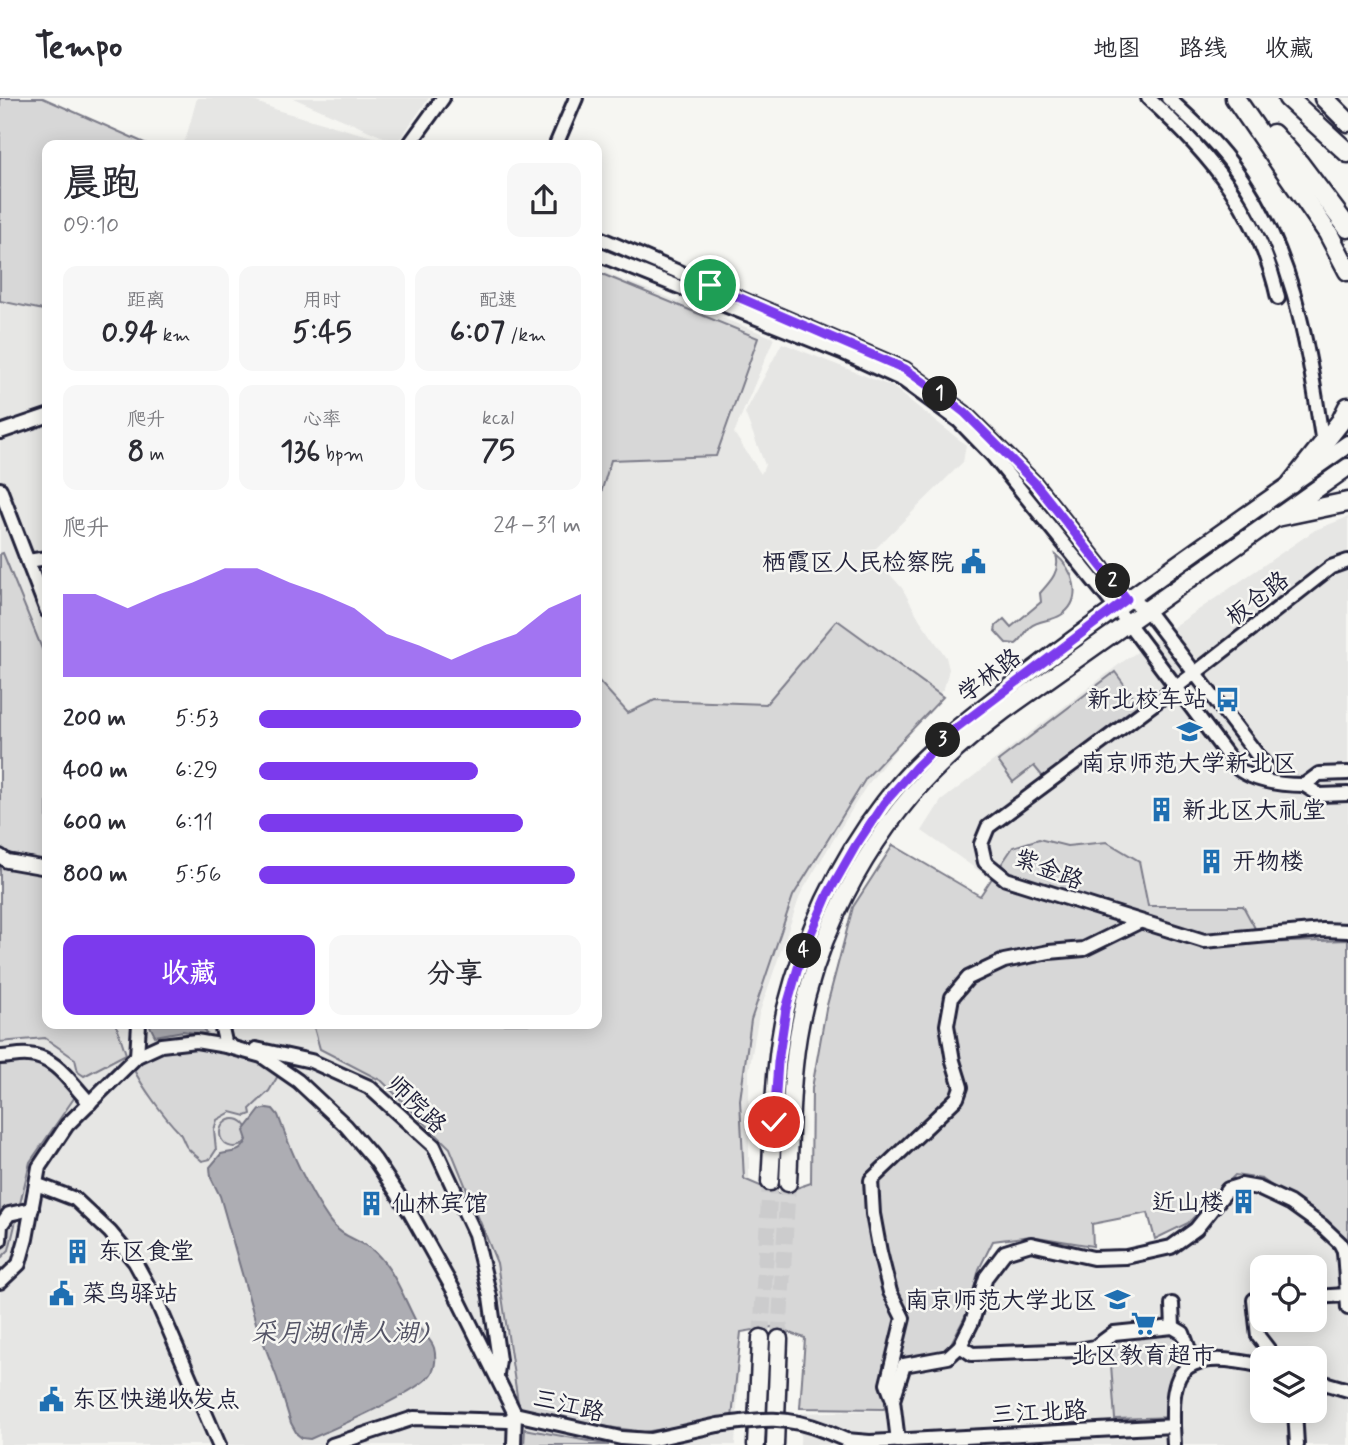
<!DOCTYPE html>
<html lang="zh">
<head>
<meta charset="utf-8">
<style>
	body { margin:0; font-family:Mynerve,"LXGW WenKai TC",sans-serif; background:#f7f7f7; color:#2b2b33; height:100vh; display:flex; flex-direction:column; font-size:26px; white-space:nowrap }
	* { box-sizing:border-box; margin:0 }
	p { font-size:23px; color:#7c7c81 }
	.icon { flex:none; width:38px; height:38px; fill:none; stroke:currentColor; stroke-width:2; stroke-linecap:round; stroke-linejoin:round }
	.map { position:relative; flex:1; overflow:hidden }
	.sheet { position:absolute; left:42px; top:42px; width:560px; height:889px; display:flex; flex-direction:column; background:#fff; border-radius:14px; box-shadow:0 4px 18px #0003 }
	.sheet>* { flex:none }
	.tools { position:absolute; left:1250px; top:1157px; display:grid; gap:14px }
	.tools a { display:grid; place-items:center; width:77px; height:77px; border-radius:14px; background:#fff; box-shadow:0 4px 18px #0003; font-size:35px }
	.pin { position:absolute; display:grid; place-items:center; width:60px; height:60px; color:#fff; margin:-30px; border:4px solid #fff; border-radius:50%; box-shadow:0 2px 7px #0007 }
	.km { position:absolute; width:35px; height:35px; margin:-18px; border-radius:50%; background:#222; color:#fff; font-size:19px; line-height:35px; text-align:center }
	.round { display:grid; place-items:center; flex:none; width:74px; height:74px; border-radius:14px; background:#f7f7f7 }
	.overview { display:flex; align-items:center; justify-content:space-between; height:119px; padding:0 21px }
	h1 { font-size:38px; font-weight:700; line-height:52px }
	.stats { display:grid; grid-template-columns:repeat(3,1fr); gap:10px; height:119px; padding:7px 21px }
	.stats div { display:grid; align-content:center; border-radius:14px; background:#f7f7f7; text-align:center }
	.stats b { font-size:30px; font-weight:700 }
	.stats small { font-size:19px; font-weight:400 }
	.stats p { font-size:19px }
	.chart { height:196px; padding:14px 21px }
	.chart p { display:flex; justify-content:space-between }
	.chart svg { width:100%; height:126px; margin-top:7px; fill:#7c3aed; opacity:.7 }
	.action { display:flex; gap:14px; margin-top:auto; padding:14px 21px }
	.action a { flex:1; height:80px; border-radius:14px; background:#7c3aed; color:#fff; font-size:28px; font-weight:700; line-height:80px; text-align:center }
	.action a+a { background:#f7f7f7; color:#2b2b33 }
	ul { padding:0 21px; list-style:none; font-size:23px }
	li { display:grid; grid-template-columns:112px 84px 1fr; align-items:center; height:52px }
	li i { height:18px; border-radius:9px; background:#7c3aed }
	header { display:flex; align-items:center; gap:42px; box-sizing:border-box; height:98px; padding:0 35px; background:#fff; border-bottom:2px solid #e1e1e2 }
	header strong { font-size:33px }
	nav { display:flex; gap:38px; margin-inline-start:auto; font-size:24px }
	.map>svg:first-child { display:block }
	.built { fill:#e6e6e4; fill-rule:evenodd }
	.green { fill:#d7d7d7; stroke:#7c7c89; stroke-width:2 }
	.water { fill:#adadb3; stroke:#757583; stroke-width:2 }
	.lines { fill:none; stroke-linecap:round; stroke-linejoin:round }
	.major-tunnel { stroke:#cccccd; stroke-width:16; stroke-dasharray:16 8; stroke-linecap:butt }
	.minor-casing { stroke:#22223b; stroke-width:18 }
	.major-casing { stroke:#22223b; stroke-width:21 }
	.highway-casing { stroke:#22223b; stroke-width:23 }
	.minor { stroke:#f6f6f2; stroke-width:12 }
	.major { stroke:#f6f6f2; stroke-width:16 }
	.highway { stroke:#f6f6f2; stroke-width:18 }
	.minor-bridge-casing { stroke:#22223b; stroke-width:18; stroke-linecap:butt }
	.minor-bridge { stroke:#f6f6f2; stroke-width:12 }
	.route-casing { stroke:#fff; stroke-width:14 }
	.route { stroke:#7c3aed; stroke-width:9 }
	.labels { text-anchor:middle; stroke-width:5; stroke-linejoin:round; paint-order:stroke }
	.poi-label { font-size:24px; fill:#22223b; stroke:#f6f6f2; text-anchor:start }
	.street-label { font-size:24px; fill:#22223b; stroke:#f6f6f2 }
	.water-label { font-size:26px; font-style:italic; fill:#535365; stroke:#f6f6f2 }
</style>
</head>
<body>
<header>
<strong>Tempo</strong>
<nav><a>地图</a><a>路线</a><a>收藏</a></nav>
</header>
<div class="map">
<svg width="1348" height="1347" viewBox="0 0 1348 1347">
	<rect width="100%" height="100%" fill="#f6f6f2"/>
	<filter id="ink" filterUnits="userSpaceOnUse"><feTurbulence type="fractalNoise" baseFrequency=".0143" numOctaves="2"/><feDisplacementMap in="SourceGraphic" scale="14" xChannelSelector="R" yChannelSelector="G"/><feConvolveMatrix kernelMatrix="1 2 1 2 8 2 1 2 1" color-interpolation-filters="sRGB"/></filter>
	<g filter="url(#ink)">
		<!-- built -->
		<g class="built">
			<path d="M197,0H246L280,13L390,44V47H180L186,40Z"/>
			<path d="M293,0H429L397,45Z"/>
			<path d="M47,170V926H597V172L774,240L734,335L761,376L765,367L745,315L782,245L893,289L966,347L963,364L866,460L879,464L902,490L920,522L946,559L949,571L944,590L865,690L801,795L759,916L749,973V1090L735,1347H0V188Z"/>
			<path d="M1348,419V842L1330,840L1200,853L1002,789L922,733L941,703L1121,565L1315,432Z"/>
			<path d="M1231,1079L1286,1095L1348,1151V1347H800L801,1315L885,1312L901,1262L946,1256L963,1228L980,1183L1003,1151L1104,1156L1151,1148L1193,1123ZM1262,1169H1314V1222H1262ZM1262,1260H1314V1312H1262Z"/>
		</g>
		<!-- green -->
		<g class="green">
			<path d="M0,0H43L149,47H47V210L43,212L0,203Z"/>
			<path d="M597,174L758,240L716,358L611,362L597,408Z"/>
			<path d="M3,455L47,563V926H116L126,956L84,978L78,974L75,961L45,940L0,944V456Z"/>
			<path d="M1056,457C1073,470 1085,502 1061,517C1052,523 1038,522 1030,529C1024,535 1023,541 1016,546L1006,545L995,533L996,528L1004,521L1011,529L1041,504L1040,495C1050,484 1061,473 1056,457Z"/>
			<path d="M837,522L943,599L866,680L793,798L751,922L740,1002L744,1081L779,1096L811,1085L812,990L826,911L853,809L893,747L980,798L1013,749L1039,741L1067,748L1107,744L1139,763L1148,808H1243L1263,845L1348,842V1147L1343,1137L1262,1081L1235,1077L1188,1125L1155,1141L1148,1115L1092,1126L1093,1148L1031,1138L993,1143L979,1171L969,1211L946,1255L900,1260L884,1311L800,1310L805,1240L772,1229L741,1234L732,1320L644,1334L587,1326L519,1311L497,1165L450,1050L382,983L320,951L313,926H597V581L628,615L655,602L766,606Z"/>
			<path d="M1115,574L1139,606L1043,679L1034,668L1013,684L998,663Z"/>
			<path d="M191,949C228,955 247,955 279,976L269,993L250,1011L251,1016L246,1018L231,1014L217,1022L214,1032L216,1052L210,1061L202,1063C197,1058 190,1054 186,1048C183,1043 182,1037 178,1033C165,1020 141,987 133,970L147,959L168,952Z"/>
			<path d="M0,958L37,960L79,993L30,1064L9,1152L0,1161Z"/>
			<circle cx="234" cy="1035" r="14"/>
			<path d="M1173,1229L1183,1250L1173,1319L1115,1321L1109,1239Z"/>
			<path d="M525,1331L609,1347H524Z"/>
		</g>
		<!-- water -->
		<g class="water">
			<path d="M152,926H203L206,937L183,933L155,938L150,928Z"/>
			<path d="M267,1010L273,1011L278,1017C291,1054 307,1090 329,1122C342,1141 362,1141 376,1155C397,1176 405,1204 419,1229C423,1236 431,1241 434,1250C436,1258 436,1269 431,1276C420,1293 333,1331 310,1341L302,1340L297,1336L291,1325L277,1280L256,1225L220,1098L211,1080L210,1069L221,1056C234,1053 240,1056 247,1042L244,1033L260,1012Z"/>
		</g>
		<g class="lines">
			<!-- major-tunnel -->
			<g class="major-tunnel">
				<path d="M761,1240L770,1084"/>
				<path d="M779,1241L788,1085"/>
			</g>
			<defs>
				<g id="minor">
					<path d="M1148,0C1210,56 1260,116 1278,200"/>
					<path d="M1168,0C1190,20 1213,41 1231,65C1294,151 1307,243 1323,346"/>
					<path d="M409,47L443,0"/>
					<path d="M556,47L576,0"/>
					<path d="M597,139L905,271L965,315L1035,385L1127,501L1146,511L1265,667L1262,680"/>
					<path d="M597,156L844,255L903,282L959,323L993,358L1128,525L1237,670C1255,684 1281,687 1304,687"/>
					<path d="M0,334L47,318"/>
					<path d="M0,391L47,513"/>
					<path d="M28,463L47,460"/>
					<path d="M1348,463L1331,469L1195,575L988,729L981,746L985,764L1006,781L1204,843L1323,832L1348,833"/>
					<path d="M1304,687L1319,676L1348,675"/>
					<path d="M1304,687L1320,697L1348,696"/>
					<path d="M0,758L7,763L47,770"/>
					<path d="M221,926L226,948H231"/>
					<path d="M256,951L311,963L369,989L434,1048L475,1136L490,1199L499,1262L497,1276"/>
					<path d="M137,958L139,926"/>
					<path d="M0,959C9,959 19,956 28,957C56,958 72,987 90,1005"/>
					<path d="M36,1086L75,1101L110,1134L135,1164L158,1206L219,1347"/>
					<path d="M0,1142L1,1127L9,1116L32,1111"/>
					<path d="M1344,1153L1348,1210"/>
					<path d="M0,1184L19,1166L26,1141L39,1069L67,1027L137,958L161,947L196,943L226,948L262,958L298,983L346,1028L375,1062L411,1116L454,1193L515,1316L514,1347"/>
					<path d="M1314,1199L1347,1197"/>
					<path d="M1262,1201L1254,1202L1258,1238L1275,1260"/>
					<path d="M1172,1206L1173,1229"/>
					<path d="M960,1248L972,1256L1078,1252L1095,1249L1114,1235L1173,1229L1183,1235L1194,1265"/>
					<path d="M1314,1282L1348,1292"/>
					<path d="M893,1302L887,1286L903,1220L890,1194L880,1154L873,1116L871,1082L957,1000L961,989L953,963L947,927L952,899L968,880L1004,863L1049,854L1084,851L1139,824"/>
					<path d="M1295,1312L1297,1347"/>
					<path d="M1173,1328L1174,1347"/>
					<path d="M825,1333L846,1342L870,1344L1173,1328C1173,1312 1172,1294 1179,1279C1193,1253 1239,1263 1262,1268"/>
					<path d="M898,1343L893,1302L904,1267L948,1259L960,1248L972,1224L986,1179L1005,1154L1031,1146L1093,1160L1126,1159L1171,1149L1196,1131L1228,1091L1241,1087L1258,1090L1290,1105L1322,1128L1340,1145L1348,1160"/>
					<path d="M332,1347L414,1320L509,1323L515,1316L621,1340L650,1342L718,1327"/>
				</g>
				<g id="major">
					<path d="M770,1084C774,1027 773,966 786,910C804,838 838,764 884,705C928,647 989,606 1046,562C1145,487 1247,417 1348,346"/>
					<path d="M788,1085C790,1046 790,1006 794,968C804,864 854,759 925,682C949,656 976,634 1005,612L1348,369"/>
					<path d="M756,1347L761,1240"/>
					<path d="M775,1347L779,1241"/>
				</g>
				<g id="highway">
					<path d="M1235,0L1328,135L1348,173"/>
					<path d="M1288,0L1348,55"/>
					<path d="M1324,0L1348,24"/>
					<path d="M1273,36L1299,65L1348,130"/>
					<path d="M1291,386L1341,323L1348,309"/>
					<path d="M1276,419L1348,404"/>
				</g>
			</defs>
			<!-- minor casing -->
			<use href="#minor" class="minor-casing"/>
			<!-- major casing -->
			<use href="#major" class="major-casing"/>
			<!-- highway casing -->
			<use href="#highway" class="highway-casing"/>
			<!-- minor -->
			<use href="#minor" class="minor"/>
			<!-- major -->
			<use href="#major" class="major"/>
			<!-- highway -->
			<use href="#highway" class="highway"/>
			<defs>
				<path id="minor-bridge" d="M718,1327C761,1321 784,1317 825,1333"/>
			</defs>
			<!-- minor-bridge casing -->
			<use href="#minor-bridge" class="minor-bridge-casing"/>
			<!-- minor-bridge -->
			<use href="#minor-bridge" class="minor-bridge"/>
		</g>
	</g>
	<g class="lines" filter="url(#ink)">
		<defs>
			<path id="route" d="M710,187L905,271L947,301L965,315L1035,385L1127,501L956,630L916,669L884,705L856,747L828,796L802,856L786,911L778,964L774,1024"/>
		</defs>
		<!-- route casing -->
		<use href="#route" class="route-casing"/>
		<!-- route -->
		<use href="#route" class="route"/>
	</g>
	<!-- icons -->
	<defs>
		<symbol id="civic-bare" viewBox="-9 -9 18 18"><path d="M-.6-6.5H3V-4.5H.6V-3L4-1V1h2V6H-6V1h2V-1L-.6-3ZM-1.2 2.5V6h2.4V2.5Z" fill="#1f6fb2" stroke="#f6f6f2" stroke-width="2.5" paint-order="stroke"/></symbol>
		<symbol id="bus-bare" viewBox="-9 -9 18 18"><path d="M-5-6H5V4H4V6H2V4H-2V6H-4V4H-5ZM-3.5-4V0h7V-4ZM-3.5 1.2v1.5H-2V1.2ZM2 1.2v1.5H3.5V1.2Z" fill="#1f6fb2" stroke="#f6f6f2" stroke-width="2.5" paint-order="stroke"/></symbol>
		<symbol id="university-bare" viewBox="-9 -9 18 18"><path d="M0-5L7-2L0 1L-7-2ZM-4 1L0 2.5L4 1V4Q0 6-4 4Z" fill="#1f6fb2" stroke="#f6f6f2" stroke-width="2.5" paint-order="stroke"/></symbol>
		<symbol id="building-bare" viewBox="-9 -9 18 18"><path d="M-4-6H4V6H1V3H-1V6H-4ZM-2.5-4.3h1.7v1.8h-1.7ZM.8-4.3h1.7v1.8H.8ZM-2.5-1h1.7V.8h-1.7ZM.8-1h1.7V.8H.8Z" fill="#1f6fb2" stroke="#f6f6f2" stroke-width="2.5" paint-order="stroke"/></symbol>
		<symbol id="supermarket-bare" viewBox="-9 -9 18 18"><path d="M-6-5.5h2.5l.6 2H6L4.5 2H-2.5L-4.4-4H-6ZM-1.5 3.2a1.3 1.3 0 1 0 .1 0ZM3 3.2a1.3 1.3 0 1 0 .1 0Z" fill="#1f6fb2" stroke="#f6f6f2" stroke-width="2.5" paint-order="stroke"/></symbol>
	</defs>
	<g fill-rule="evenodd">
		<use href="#civic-bare" x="956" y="446" width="35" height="35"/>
		<use href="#bus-bare" x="1210" y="584" width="35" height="35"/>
		<use href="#university-bare" x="1172" y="616" width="35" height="35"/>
		<use href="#building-bare" x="1144" y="694" width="35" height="35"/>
		<use href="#building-bare" x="1194" y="746" width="35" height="35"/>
		<use href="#building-bare" x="1226" y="1086" width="35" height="35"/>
		<use href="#building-bare" x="354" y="1088" width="35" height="35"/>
		<use href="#building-bare" x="60" y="1136" width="35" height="35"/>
		<use href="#civic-bare" x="44" y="1178" width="35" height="35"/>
		<use href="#university-bare" x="1100" y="1184" width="35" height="35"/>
		<use href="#supermarket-bare" x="1126" y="1208" width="35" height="35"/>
		<use href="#civic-bare" x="34" y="1284" width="35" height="35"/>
	</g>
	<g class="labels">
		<!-- poi labels -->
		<g class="poi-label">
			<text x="954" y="472" text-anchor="end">栖霞区人民检察院</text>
			<text x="1207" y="609" text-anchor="end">新北校车站</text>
			<text x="1189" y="673" text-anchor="middle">南京师范大学新北区</text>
			<text x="1182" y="720">新北区大礼堂</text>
			<text x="1232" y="771">开物楼</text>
			<text x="1224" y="1112" text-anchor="end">近山楼</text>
			<text x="392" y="1113">仙林宾馆</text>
			<text x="98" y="1161">东区食堂</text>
			<text x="82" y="1203">菜鸟驿站</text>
			<text x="1097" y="1210" text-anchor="end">南京师范大学北区</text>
			<text x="1143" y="1265" text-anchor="middle">北区教育超市</text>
			<text x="72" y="1309">东区快递收发点</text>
		</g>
		<!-- street labels -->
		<g class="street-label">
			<text transform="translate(1257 500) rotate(-38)" y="8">板仓路</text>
			<text transform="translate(989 577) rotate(-37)" y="8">学林路</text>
			<text transform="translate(1049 771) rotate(21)" y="8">紫金路</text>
			<text transform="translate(417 1006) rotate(44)" y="8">师院路</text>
			<text transform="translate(569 1307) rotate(13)" y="8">三江路</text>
			<text transform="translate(1039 1314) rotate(-3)" y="8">三江北路</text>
		</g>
		<!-- water labels -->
		<g class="water-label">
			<text x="339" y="1243">采月湖(情人湖)</text>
		</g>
	</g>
</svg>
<div class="tools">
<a><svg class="icon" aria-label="locate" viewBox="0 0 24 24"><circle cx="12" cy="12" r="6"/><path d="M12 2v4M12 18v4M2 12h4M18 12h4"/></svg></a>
<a><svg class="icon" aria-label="layers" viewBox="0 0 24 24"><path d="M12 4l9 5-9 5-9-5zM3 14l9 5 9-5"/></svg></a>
</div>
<div class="pin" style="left:710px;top:187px;background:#1e9e55"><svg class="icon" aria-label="arrive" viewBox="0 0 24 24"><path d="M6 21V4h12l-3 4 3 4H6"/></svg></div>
<div class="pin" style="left:774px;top:1024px;background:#d93025"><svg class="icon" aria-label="check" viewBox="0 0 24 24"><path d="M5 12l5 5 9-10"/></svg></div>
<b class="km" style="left:940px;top:296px">1</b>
<b class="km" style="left:1113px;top:483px">2</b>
<b class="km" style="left:943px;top:642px">3</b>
<b class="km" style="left:804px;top:853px">4</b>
<section class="sheet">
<div class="overview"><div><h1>晨跑</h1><p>09:10</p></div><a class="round"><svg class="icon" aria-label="share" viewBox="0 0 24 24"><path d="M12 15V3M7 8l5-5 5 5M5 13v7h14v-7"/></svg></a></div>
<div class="stats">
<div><p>距离</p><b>0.94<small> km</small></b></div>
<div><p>用时</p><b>5:45</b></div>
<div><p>配速</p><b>6:07<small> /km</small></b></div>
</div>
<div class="stats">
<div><p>爬升</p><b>8<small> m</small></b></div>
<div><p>心率</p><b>136<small> bpm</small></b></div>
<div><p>kcal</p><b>75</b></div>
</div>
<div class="chart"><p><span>爬升</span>24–31 m</p>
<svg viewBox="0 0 160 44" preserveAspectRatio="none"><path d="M0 44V15L10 15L20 20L30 15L40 11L50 6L60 6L70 11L80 15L90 20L100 29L110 33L120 38L130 33L140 29L150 20L160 15V44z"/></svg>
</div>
<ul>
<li><b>200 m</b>5:53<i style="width:100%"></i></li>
<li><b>400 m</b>6:29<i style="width:68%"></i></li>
<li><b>600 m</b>6:11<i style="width:82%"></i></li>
<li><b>800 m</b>5:56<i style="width:98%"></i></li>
</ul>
<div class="action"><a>收藏</a><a>分享</a></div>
</section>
</div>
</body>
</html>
